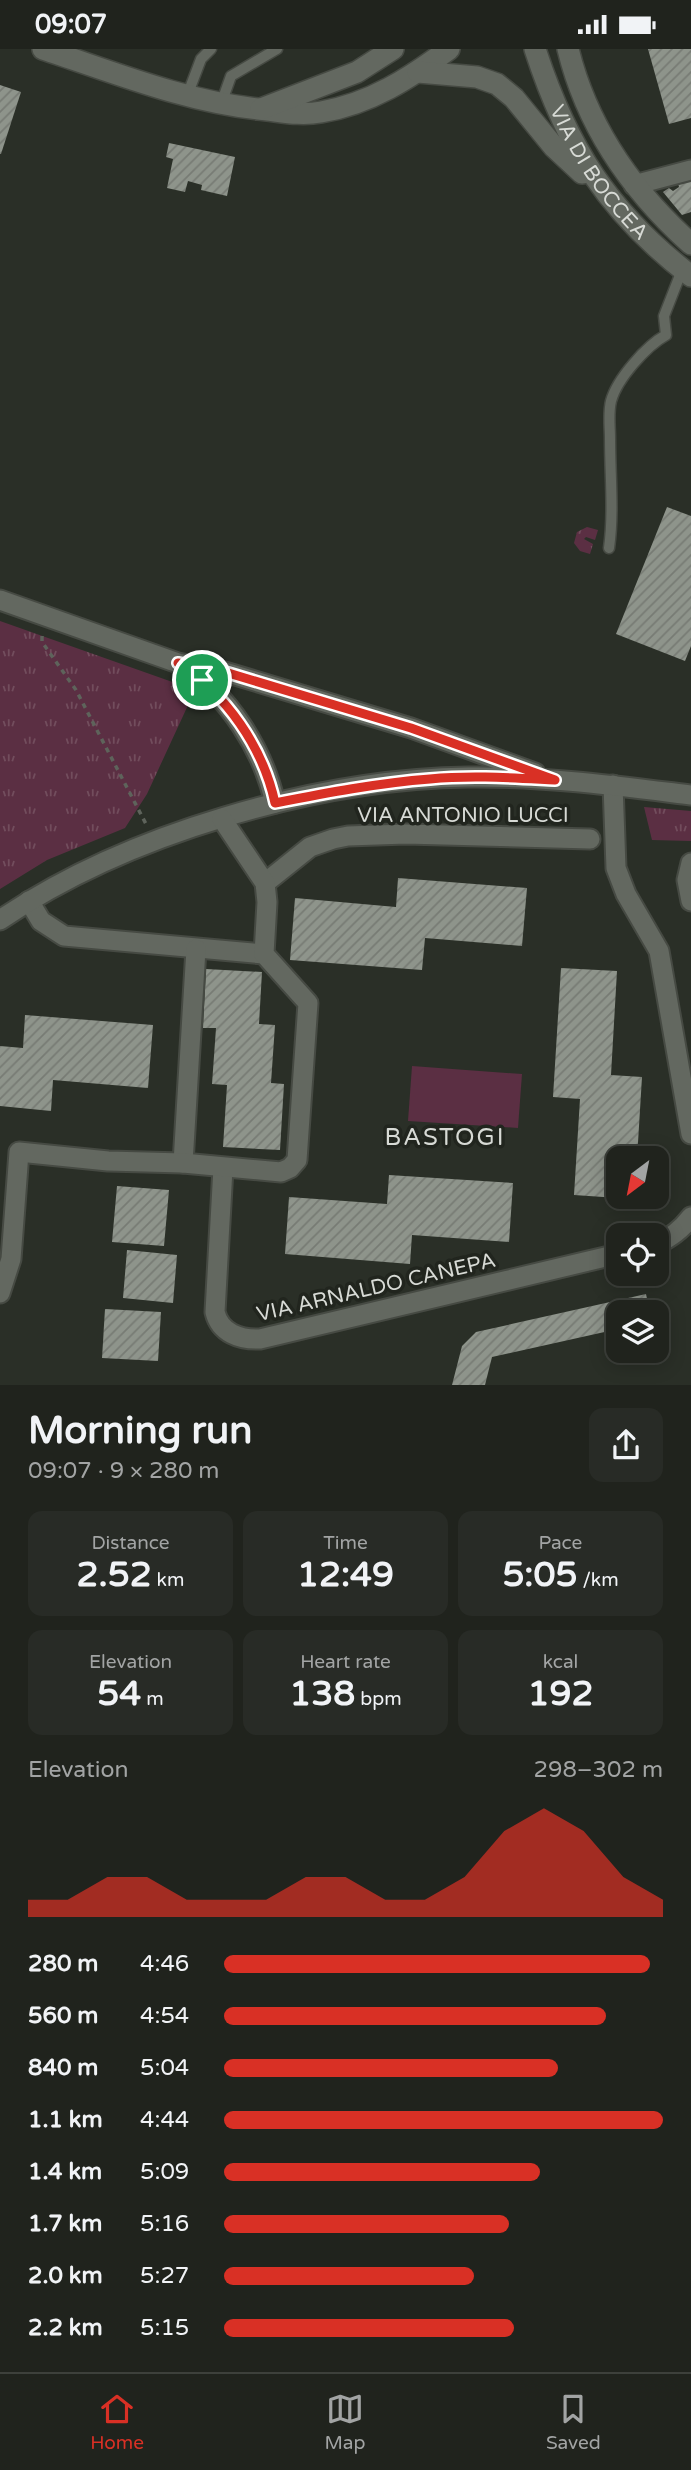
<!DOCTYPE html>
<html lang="en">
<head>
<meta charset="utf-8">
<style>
	body { margin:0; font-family:"Varela Round",sans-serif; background:#282b26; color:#f1f3f6; height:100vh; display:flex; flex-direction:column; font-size:26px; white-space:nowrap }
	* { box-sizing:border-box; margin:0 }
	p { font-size:23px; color:#a2a4a4 }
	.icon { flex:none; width:38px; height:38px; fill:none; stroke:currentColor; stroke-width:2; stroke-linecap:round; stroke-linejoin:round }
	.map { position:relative; height:1336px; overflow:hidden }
	.side { display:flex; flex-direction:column; background:#20231d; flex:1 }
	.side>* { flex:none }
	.needle { width:46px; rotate:212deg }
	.buttons { position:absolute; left:606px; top:1097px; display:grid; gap:14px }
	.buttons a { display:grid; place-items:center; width:63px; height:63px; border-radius:14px; background:#20231d; box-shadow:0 4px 18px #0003,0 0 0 2px #3d403b; font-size:35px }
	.pin { position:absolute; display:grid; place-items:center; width:60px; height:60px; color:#fff; margin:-30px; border:4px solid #fff; border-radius:50%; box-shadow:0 2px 7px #0007 }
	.round { display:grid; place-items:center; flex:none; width:74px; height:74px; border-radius:14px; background:#282b26 }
	.head { display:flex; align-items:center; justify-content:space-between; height:119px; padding:0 28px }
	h1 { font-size:38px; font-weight:700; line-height:52px }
	.stats { display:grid; grid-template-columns:repeat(3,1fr); gap:10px; height:119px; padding:7px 28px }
	.stats div { display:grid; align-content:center; border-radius:14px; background:#282b26; text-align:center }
	.stats b { font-size:35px; font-weight:700 }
	.stats small { font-size:19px; font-weight:400 }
	.stats p { font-size:19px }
	.chart { height:196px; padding:14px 28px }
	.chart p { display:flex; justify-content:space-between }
	.chart svg { width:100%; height:126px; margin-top:7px; fill:#d93025; opacity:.7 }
	ul { padding:0 28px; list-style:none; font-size:23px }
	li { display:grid; grid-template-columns:112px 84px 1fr; align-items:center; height:52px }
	li i { height:18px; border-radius:9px; background:#d93025 }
	.status { display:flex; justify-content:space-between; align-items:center; height:49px; padding:0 35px; background:#20231d; direction:ltr }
	.status svg { height:19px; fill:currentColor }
	.menu { display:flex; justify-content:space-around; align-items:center; height:98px; border-top:2px solid #3d403b; background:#20231d; font-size:19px; color:#a2a4a4 }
	.menu a { display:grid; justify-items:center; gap:4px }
	.menu .active { color:#d93025 }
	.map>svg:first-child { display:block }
	.grass { fill:url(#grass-tufts) }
	.garden { fill:#5b2f43 }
	.building { fill:url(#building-hatch) }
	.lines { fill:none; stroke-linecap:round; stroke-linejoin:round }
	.lane-casing { stroke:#464a43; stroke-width:13 }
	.street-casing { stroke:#464a43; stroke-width:23 }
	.secondary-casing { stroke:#464a43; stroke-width:24 }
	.path { stroke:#5e635b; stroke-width:3.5; stroke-dasharray:5 5; stroke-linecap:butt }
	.lane { stroke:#636860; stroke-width:10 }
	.street { stroke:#636860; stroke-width:19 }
	.secondary { stroke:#636860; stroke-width:21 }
	.route-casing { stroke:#fff; stroke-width:14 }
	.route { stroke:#d93025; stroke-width:9 }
	.labels { text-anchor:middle; stroke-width:7; stroke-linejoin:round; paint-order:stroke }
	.street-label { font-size:21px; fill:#d7dad5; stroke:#21251e }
	.quarter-label { font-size:24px; letter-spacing:2px; fill:#d7dad5; stroke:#21251e }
</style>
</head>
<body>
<div class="status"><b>09:07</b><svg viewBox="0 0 49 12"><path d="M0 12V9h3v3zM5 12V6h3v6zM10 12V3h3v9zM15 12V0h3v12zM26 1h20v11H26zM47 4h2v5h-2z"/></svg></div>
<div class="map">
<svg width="691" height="1336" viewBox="0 0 691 1336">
	<defs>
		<pattern id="grass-tufts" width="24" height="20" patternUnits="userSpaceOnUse" patternTransform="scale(1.75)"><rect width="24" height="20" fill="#5b2f43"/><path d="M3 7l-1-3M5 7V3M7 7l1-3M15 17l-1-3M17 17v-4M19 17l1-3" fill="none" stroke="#724d5d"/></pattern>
		<pattern id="building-hatch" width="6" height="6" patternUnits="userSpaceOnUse" patternTransform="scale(1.75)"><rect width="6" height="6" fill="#8e948b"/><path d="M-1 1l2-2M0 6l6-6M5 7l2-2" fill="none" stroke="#777b74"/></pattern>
	</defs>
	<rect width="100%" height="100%" fill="#2a2f27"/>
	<!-- grass -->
	<g class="grass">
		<path d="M587,478L598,481L595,491L586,488L584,490L593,495L590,505L580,502L574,494L577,483Z"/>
		<path d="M0,572L195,641L147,745L125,779L47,811L0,840Z"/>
		<path d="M644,758L691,762V792L652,791Z"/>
	</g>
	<!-- garden -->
	<path class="garden" d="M412,1017L522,1025L518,1079L408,1072Z"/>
	<!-- building -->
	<g class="building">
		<path d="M648,0H691V69L669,75Z"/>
		<path d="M0,36L21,43L1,105H0Z"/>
		<path d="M169,94L235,108L227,147L201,141L202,136L188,132L185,143L167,139L173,110L166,108Z"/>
		<path d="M691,130V163L682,166L663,143L669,139L673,142L679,138L678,134Z"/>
		<path d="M667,458L691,467V597L685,612L616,585Z"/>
		<path d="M398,829L527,839L522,897L425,889L422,921L290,911L295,849L396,858Z"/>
		<path d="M561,919L617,922L611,1026L642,1028L637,1110H618V1149L574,1146L580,1050L553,1048Z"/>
		<path d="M206,920L262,923L259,975L275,976L271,1034L284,1035L280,1101L223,1098L227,1036L212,1035L216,979H203Z"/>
		<path d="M25,966L153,976L148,1039L53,1031L51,1062L0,1057V997L23,999Z"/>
		<path d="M389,1126L513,1134L509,1193L412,1186L410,1215L285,1205L289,1148L387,1155Z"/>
		<path d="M117,1137L169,1141L164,1197L112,1193Z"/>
		<path d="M127,1201L177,1206L173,1254L123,1249Z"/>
		<path d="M646,1245L650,1264H618V1280L492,1308L485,1336H452L462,1297L476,1283Z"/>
		<path d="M105,1260L161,1263L158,1312L102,1309Z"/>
	</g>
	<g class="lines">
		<defs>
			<g id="lane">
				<path d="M187,47L201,10L211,0"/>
				<path d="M221,55L231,27L277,0"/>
				<path d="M609,499C614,463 610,427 610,390C610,378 608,364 611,352C617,330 646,297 666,286L664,267L682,221"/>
			</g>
			<g id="street">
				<path d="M634,136L691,121"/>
				<path d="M0,551L178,614L225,623L411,679L535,724"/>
				<path d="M182,616C228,646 263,700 275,754"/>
				<path d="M613,736L616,819L626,845L659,902L691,1085"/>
				<path d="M691,814L687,831L691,852"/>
				<path d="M265,834L310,798L333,790L348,787L406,785L590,790"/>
				<path d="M29,852L41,872L64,887L264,905"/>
				<path d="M0,871C126,785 317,730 468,728C543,727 617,737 691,746"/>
				<path d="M183,1114L196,900"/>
				<path d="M223,1119L215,1263C220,1284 240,1291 260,1290L618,1205"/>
				<path d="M656,1196C671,1188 681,1181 691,1168"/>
				<path d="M0,1244L11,1210L19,1103L108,1112L183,1114L281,1123L290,1119L297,1111L308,954L264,905L267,853L265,834L222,770"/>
			</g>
			<g id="secondary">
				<path d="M43,0C113,23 184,52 258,60C280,62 299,67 321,63C370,55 410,29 449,0"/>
				<path id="s1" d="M535,0C567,99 608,163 691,227"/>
				<path d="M568,0C587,78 632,142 691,195"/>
				<path d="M418,23L477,28L497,35L514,49L554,98L582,124"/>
				<path d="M261,60L357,23L393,0"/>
			</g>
		</defs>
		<!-- lane casing -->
		<use href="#lane" class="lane-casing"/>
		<!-- street casing -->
		<use href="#street" class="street-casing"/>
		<!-- secondary casing -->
		<use href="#secondary" class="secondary-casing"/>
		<!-- path -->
		<path class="path" d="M42,587V593L76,641L146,775"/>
		<!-- lane -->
		<use href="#lane" class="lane"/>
		<!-- street -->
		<use href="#street" class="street"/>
		<!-- secondary -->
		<use href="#secondary" class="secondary"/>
	</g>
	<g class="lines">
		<defs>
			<path id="route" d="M178,614L225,623L411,679L555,731C514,729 472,726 430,730C378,734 326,744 275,754C263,698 226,645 178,614Z"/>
		</defs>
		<!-- route casing -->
		<use href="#route" class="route-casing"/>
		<!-- route -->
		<use href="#route" class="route"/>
	</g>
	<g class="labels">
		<!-- street labels -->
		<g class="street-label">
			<text dy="7" stroke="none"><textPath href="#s1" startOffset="140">VIA DI BOCCEA</textPath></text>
			<text x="463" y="773">VIA ANTONIO LUCCI</text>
			<text transform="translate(376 1238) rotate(-13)" y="7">VIA ARNALDO CANEPA</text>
		</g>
		<!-- quarter labels -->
		<g class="quarter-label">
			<text x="445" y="1096">BASTOGI</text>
		</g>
	</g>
</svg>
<div class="buttons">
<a><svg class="needle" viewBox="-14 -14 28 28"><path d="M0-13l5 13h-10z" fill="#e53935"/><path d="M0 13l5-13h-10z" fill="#a2a4a4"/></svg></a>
<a><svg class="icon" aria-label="locate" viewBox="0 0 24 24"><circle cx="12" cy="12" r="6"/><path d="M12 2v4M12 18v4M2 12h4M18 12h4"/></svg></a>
<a><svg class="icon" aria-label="layers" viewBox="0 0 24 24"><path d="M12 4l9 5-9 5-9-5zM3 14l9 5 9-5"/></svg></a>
</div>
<div class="pin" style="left:202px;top:631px;background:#1e9e55"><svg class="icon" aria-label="arrive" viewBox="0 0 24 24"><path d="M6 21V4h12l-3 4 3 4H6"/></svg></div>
</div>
<section class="side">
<div class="head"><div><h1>Morning run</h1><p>09:07 · 9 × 280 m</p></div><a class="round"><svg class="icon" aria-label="share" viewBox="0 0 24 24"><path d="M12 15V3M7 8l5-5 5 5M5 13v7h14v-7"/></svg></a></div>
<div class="stats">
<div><p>Distance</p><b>2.52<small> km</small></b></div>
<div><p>Time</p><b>12:49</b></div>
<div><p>Pace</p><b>5:05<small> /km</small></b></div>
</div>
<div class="stats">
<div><p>Elevation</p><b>54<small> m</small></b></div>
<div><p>Heart rate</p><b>138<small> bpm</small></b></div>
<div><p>kcal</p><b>192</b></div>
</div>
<div class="chart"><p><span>Elevation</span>298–302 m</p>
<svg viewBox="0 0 160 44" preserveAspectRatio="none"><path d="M0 44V38L10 38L20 30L30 30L40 38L50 38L60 38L70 30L80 30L90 38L100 38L110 30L120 14L130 6L140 14L150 30L160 38V44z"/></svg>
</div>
<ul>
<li><b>280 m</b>4:46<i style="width:97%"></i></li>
<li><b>560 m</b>4:54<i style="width:87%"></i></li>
<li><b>840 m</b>5:04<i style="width:76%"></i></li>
<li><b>1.1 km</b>4:44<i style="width:100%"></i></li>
<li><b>1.4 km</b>5:09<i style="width:72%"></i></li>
<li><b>1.7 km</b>5:16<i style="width:65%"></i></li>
<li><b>2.0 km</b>5:27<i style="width:57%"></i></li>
<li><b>2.2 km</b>5:15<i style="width:66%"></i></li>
</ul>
</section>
<nav class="menu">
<a class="active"><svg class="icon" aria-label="home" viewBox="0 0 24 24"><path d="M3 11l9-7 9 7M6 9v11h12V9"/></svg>Home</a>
<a><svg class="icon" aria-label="map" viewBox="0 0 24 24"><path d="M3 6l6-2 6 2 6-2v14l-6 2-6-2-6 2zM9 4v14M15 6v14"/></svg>Map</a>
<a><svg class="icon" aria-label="saved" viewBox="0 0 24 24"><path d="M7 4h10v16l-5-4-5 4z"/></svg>Saved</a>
</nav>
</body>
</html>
